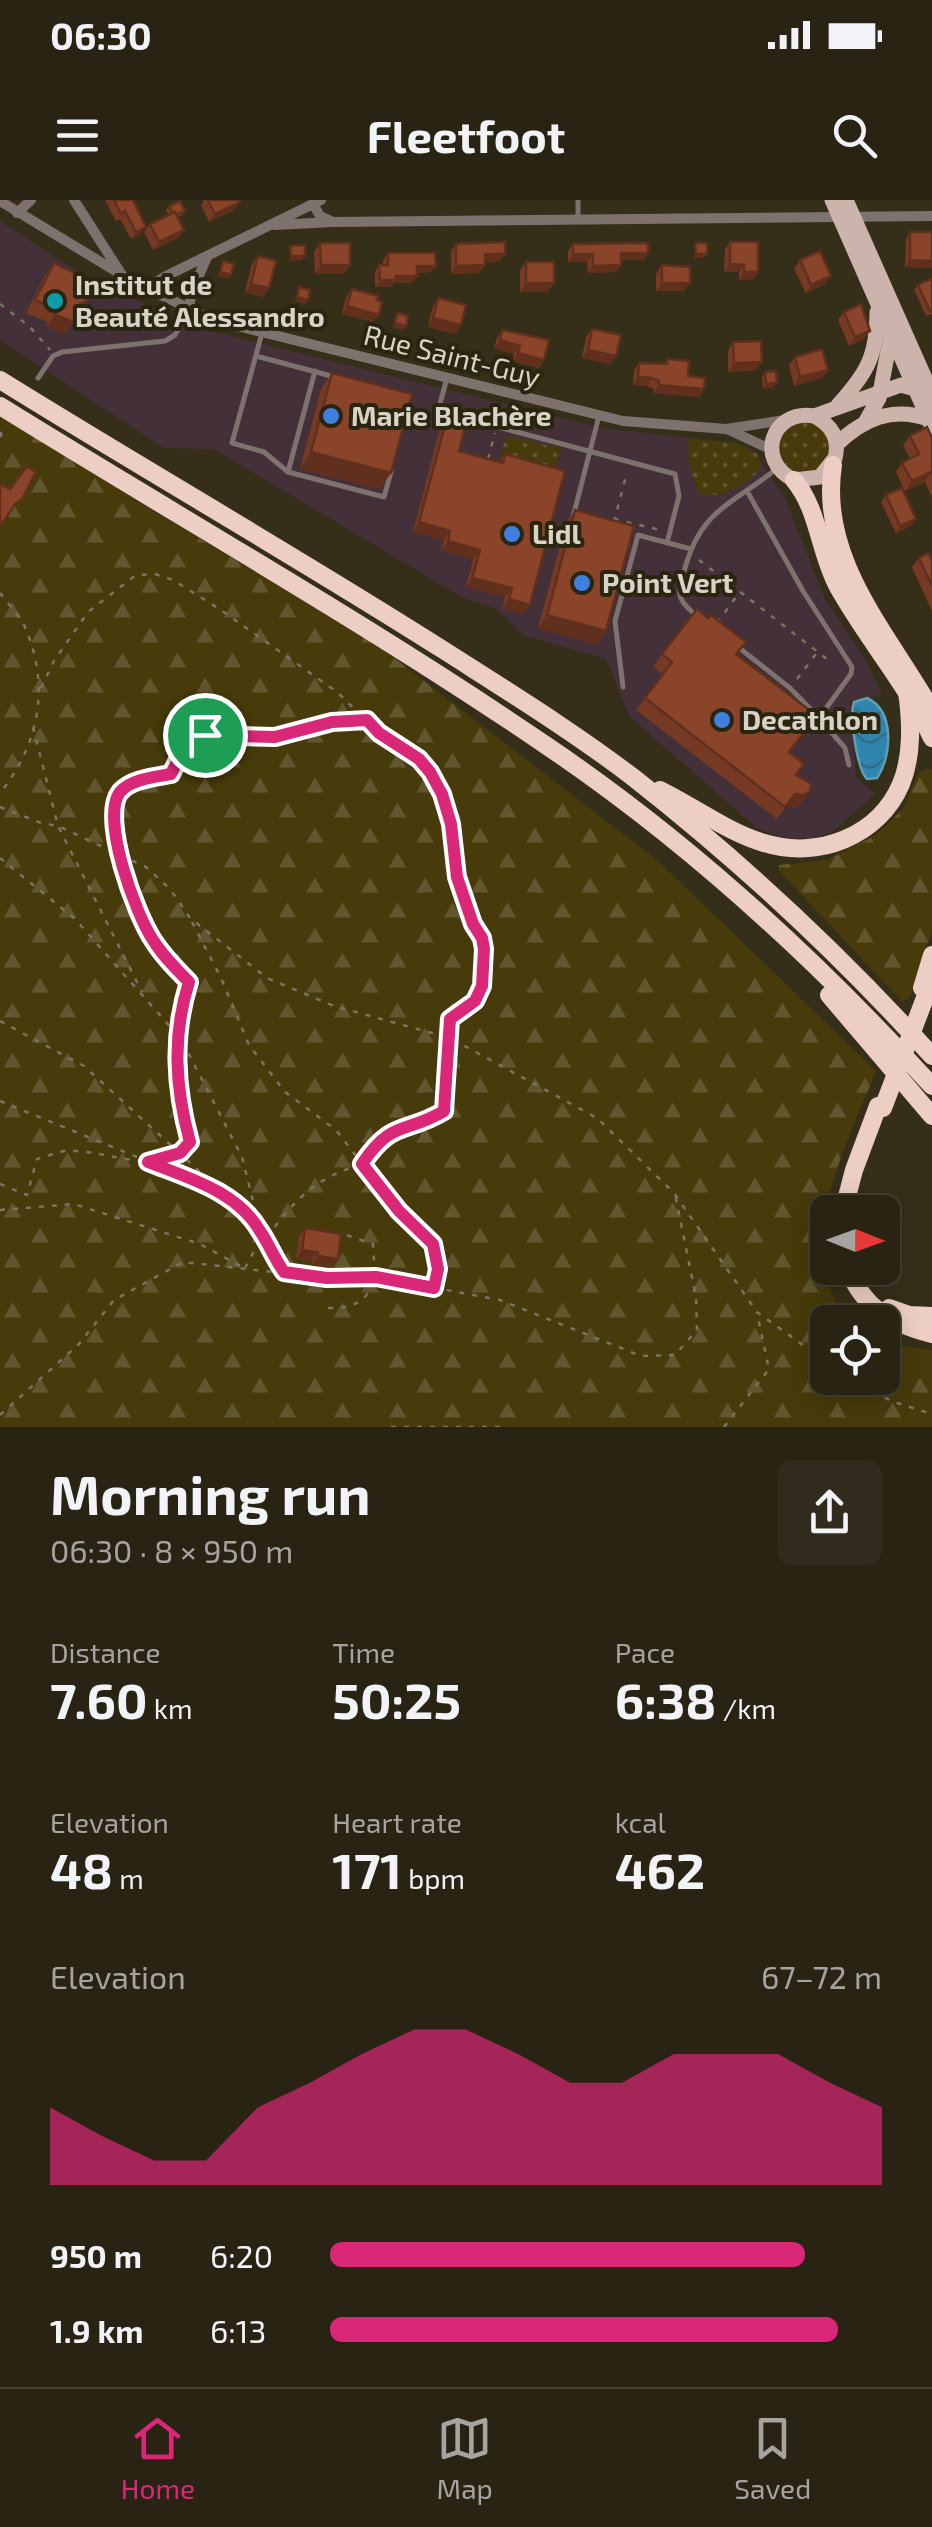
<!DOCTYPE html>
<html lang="en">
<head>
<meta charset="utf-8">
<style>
	body { margin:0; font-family:"Exo 2",sans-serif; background:#302b1c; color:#f1f3f6; height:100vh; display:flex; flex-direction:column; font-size:38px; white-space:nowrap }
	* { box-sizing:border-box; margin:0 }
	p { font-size:32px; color:#a5a4a0 }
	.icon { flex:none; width:55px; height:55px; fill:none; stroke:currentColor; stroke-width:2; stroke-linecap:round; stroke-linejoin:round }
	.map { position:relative; height:1227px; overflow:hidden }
	.side { display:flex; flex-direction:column; background:#282313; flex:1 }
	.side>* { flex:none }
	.needle { width:65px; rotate:91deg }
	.tools { position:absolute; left:810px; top:995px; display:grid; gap:20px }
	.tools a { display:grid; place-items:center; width:90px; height:90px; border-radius:15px; background:#282313; box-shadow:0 5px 25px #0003,0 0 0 2px #444033; font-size:50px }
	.pin { position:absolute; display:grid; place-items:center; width:85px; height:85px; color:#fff; margin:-42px; border:5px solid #fff; border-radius:50%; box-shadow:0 2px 10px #0007 }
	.round { display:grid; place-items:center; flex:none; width:105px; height:105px; border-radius:15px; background:#302b1c }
	.summary { display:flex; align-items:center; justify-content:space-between; height:170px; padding:0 50px }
	h1 { font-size:55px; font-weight:700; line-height:75px }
	.figures { display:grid; grid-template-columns:repeat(3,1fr); gap:15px; height:170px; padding:10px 50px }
	.figures div { display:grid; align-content:center }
	.figures b { font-size:50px; font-weight:700 }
	.figures small { font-size:28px; font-weight:400 }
	.figures p { font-size:28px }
	.chart { height:280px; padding:20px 50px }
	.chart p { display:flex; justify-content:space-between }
	.chart svg { width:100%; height:180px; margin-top:10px; fill:#db2777; opacity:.7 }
	ul { padding:0 50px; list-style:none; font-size:32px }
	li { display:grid; grid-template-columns:160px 120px 1fr; align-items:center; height:75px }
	li i { height:25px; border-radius:12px; background:#db2777 }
	.status { display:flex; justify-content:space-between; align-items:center; height:70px; padding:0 50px; background:#282313; direction:ltr }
	.status svg { height:28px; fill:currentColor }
	header { display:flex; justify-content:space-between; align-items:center; height:130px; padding:0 50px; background:#282313; font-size:45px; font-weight:700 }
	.tabs { display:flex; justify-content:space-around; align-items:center; height:140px; border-top:2px solid #444033; background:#282313; font-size:28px; color:#a5a4a0 }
	.tabs a { display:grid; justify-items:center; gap:5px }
	.tabs .active { color:#db2777 }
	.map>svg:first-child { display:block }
	.commercial { fill:#433038 }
	.grass { fill:url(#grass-dots) }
	.forest { fill:url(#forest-firs) }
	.water { fill:url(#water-waves); stroke:#619db6; stroke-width:2.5 }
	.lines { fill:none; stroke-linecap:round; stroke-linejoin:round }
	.path { stroke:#797562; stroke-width:2.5; stroke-dasharray:5 8; stroke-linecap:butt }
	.service { stroke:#7e726e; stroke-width:5 }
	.minor { stroke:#7e726e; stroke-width:10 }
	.primary { stroke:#ccb4ac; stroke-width:15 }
	.motorway { stroke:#eccec5; stroke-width:18 }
	.motorway-bridge { stroke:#eccec5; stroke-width:18 }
	.wall { fill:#763a24 }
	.shaded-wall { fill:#60301d }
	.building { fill:#89442a; stroke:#60301d; stroke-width:2.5 }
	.route-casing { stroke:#fff; stroke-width:20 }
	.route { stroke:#db2777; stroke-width:12 }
	.culture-dot { fill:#0f9aa8; stroke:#2b2510; stroke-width:4 }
	.shop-dot { fill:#3f7fe0; stroke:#2b2510; stroke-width:4 }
	.labels { text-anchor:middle; stroke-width:8; stroke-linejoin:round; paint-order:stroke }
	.poi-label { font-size:28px; font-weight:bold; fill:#d7d4c7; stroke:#2b2510; text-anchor:start }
	.street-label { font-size:28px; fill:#d7d4c7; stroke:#2b2510 }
</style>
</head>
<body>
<div class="status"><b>06:30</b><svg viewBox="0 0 49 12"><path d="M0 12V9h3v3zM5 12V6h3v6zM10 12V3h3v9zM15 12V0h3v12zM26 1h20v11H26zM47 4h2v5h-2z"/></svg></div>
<header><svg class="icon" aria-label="menu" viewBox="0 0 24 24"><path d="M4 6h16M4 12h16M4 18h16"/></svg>Fleetfoot<svg class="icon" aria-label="search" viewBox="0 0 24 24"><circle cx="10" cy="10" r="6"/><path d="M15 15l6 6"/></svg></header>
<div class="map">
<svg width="932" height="1227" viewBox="0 0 932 1227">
	<defs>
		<pattern id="grass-dots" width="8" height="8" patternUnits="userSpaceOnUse" patternTransform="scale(2.5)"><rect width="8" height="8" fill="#473b0b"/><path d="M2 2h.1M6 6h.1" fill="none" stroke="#61562d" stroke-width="1.8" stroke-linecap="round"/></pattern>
		<pattern id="forest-firs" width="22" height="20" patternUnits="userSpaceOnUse" patternTransform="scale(2.5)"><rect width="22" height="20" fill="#473b0b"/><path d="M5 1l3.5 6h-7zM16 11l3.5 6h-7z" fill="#61562d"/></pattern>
		<pattern id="water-waves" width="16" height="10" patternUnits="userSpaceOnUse" patternTransform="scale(2.5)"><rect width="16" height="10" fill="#2f85ae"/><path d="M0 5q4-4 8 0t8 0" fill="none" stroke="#356d86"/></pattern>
	</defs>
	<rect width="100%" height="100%" fill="#352f19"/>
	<!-- commercial -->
	<path class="commercial" d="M0,21L90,80L202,129L602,228L737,243L753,250L785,298L825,399L867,462L882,495L850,501L856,577L875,594L832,632L815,638H782L757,628L629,516L606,459L523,435L496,409L463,398L214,249L164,248L0,140Z"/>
	<!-- grass -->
	<g class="grass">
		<circle cx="805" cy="248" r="25"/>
		<path d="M511,236L562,249L553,274L499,260L505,240Z"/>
		<path d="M689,239L737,243L759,255L760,269C747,285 719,300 699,294L688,262Z"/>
	</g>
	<!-- forest -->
	<g class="forest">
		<path d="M0,210L135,300L376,444L658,661L876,871C852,933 793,1043 839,1105C844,1112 856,1118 864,1122H828V1178H882L883,1134L902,1146L932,1150V1227H0Z"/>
		<path d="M926,569H932V731L910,797L902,801L779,671V665L827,660L876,635L903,609L918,574Z"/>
	</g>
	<!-- water -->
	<path class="water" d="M867,498C895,511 892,556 877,578L867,579C857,569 849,516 854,502Z"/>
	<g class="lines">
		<!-- path -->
		<g class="path">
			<path d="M0,104L30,127L50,150"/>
			<path d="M488,259L495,233"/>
			<path d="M614,319L660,330"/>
			<path d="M614,322L627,272"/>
			<path d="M699,360L832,463"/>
			<path d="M0,393C9,405 22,418 27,432C50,489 38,546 0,593"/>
			<path d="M717,423L739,393"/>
			<path d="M797,479L816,454"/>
			<path d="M41,488L54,461L88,412L136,375L155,374L173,380L218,408L337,492L379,533L419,559L442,594L451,624L457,677L473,725L482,738L483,749L482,785L475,801L450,819L444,911C406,934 392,919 363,964C313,978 294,1001 264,1041"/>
			<path d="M33,527L58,626L142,792"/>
			<path d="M0,607L41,623L58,626L146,667L170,689L190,718L267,778L334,806L450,838L597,918L674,993L757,1112L828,1163"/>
			<path d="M0,658L75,719L181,839L242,957L260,1029L268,1049L284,1071"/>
			<path d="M192,722L221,778L249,845L285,892L336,930L399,1011L433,1044L438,1069L435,1087"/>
			<path d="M0,821L84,866L221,991"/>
			<path d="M0,901L142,959"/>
			<path d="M150,962L222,992L257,1026"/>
			<path d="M0,984L27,995L37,959C46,957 58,951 68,951C109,949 158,980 190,941C175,887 172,836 189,782C177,769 163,756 153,740C136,715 100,618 120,592C131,578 155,577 171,575L186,544L205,535L232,539L275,537L332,522L364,520"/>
			<path d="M0,1010L74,1004L200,1044L244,1068"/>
			<path d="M245,1068L259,1042L260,1031"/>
			<path d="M328,1108C374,1109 376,1083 373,1044L343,1034"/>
			<path d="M851,1178L891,1201L932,1214"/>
			<path d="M0,1215L79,1144L114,1100L183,1062L327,1078L376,1077L500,1100L641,1156L675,1155L697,1130L696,1097L675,994"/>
			<path d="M391,1227H500"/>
			<path d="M724,1227L769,1169L757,1113"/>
		</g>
		<!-- service -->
		<g class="service">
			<path d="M578,0V18"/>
			<path d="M262,133L232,243L264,252L288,272L384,297L391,272"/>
			<path d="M256,156L335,177"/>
			<path d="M38,178L53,156L62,152L165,141L175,135L189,110"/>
			<path d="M447,178L438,211L675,274L679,296L667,343"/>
			<path d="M0,235V234"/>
			<path d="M288,272L315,171"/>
			<path d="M747,291L803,391L852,467L851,474L819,518L845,548L849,565"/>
			<path d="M573,317L599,216"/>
			<path d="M697,416C675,398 678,395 685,368C701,310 731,305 775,270"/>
			<path d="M738,447L790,488L819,518"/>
			<path d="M623,487L615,421L638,335L691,349"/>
		</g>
		<!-- minor -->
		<g class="minor">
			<path d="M74,0L120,72"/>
			<path d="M0,1L132,81L213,120L623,221L726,229L785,220"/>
			<path d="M313,4L320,16L333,22L932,16"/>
			<path d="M17,13L31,0"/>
			<path d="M275,25L332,22"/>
			<path d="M146,89L166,76L321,0"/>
			<path d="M189,110L191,94L207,57"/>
			<path d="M727,229L770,249"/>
		</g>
		<!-- primary -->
		<g class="primary">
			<path d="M832,0L932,227"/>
			<path d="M846,0L932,194"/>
			<path d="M838,205C867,173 877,156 877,112"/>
			<path d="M814,216C832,225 840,239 835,258L820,277L794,280C755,261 771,209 814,216L901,185L915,189L932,201"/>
			<path d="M866,221L879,198L891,135"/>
			<path d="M837,244C863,219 892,206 928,219"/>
		</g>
		<!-- motorway -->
		<g class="motorway">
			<path d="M0,180C148,272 299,358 445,451C509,492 574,532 634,578C741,662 841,755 932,856"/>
			<path d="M0,206C182,319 370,425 547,546C689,642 817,760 932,886"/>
			<path d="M833,265C818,360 889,434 932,511"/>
			<path d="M794,280C819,310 819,352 838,387C867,439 907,484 932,538"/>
			<path d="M660,590C695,607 727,632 764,643C818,660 879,636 901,584C913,555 911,521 907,491"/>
			<path d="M922,788L932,755"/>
			<path d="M829,795L932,916"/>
			<path d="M843,1012L854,970L878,906"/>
			<path d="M847,1068C865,1109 889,1123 932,1134"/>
			<path d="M889,1108L909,1115L932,1116"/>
		</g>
		<!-- motorway-bridge -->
		<path class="motorway-bridge" d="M883,908L928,790"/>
	</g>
	<!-- wall -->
	<g class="wall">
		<path d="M105,0H133L141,34L131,39L120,19L116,21Z"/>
		<path d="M204,0H239L234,10L209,22L201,5Z"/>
		<path d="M169,6L185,11L182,15L178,17L184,30L178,38L153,50L144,32L150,24L169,15L166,10Z"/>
		<path d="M910,32H932V68L905,67L906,39Z"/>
		<path d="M730,42L758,72L753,79L739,80V72H724L725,49Z"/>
		<path d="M320,43L344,74H315L314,52Z"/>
		<path d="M456,44L500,61L485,62V65L479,73L451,74V51Z"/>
		<path d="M573,44L648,53L643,60H621L616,72L588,73L587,62H568V51Z"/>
		<path d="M388,53L436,66L431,72L417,73L412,83H394L391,87H375V72L379,65H383V60Z"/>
		<path d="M258,56L269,88L263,97L245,92L252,64Z"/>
		<path d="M800,60L825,84L806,93L794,69Z"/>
		<path d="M526,62L548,92H520V70Z"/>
		<path d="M54,63L85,96L87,101L79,113L76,115L64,134L46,127L48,122L26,113L45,75Z"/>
		<path d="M662,65L684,91H656V74Z"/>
		<path d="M918,85L932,114L926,116L914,90Z"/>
		<path d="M352,89L373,122L342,114L346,97Z"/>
		<path d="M438,98L461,125L455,134L428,127L433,106Z"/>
		<path d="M844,112L870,131L864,139L849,146L838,120Z"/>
		<path d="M592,129L610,164L582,158L586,137Z"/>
		<path d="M502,130L544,160L539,168L512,161L514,154L494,148L497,138Z"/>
		<path d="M733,142L756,170L728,172V151Z"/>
		<path d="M795,157L828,170L822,178L794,186L789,165Z"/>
		<path d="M667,159L704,189L699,197L653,193L654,189L647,186L633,185L634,170L639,163L664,164Z"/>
		<path d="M765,172L774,187L763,189L762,177Z"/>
		<path d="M332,173L380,289L300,269L321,189Z"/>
		<path d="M448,214L459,251L500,262L505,254L530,405L523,414L502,408L505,397L466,387L473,360L441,350L444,340L413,332L441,224Z"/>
		<path d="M910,236L932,238V297L925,282L905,291L896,272L902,263L910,259L903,245Z"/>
		<path d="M886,295L911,326L896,333L881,302Z"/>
		<path d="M575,310L606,431L597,444L538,428L566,323Z"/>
		<path d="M919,358L932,361V411L912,367Z"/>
		<path d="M662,454H737L790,553L801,604L795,608L787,606L777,619L636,510L663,475L653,467Z"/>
		<path d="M305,1028L332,1067L312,1064V1061L296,1059L299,1037Z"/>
	</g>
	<!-- shaded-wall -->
	<g class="shaded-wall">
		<path d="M240,2L234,10L209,22L215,14Z"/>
		<path d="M146,27L141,34L131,39L136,32Z"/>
		<path d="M184,30L178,38L153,50L159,42Z"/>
		<path d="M621,53H648L643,60H616Z"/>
		<path d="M485,54H505L500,61L479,62Z"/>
		<path d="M573,54H593L587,62H568Z"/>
		<path d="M696,54H707L704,58H693Z"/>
		<path d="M291,56H305L302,60L288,61Z"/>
		<path d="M910,60L932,61V68L905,67Z"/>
		<path d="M730,64L744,65L739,72H724Z"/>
		<path d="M321,65H350L344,74H315Z"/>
		<path d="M485,65L479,73L451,74L456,66Z"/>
		<path d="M621,65L616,72L588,73L593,66Z"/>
		<path d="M417,66H436L431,72L412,73Z"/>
		<path d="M220,72L231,75L228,79L217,76Z"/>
		<path d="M744,72H758L753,79L739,80Z"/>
		<path d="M396,76H417L412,83H394L391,87H375L380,80Z"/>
		<path d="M831,76L825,84L806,93L811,85Z"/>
		<path d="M526,83H554L548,92H520Z"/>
		<path d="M662,83H690L684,91H656Z"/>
		<path d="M251,84L269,88L263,97L245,92Z"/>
		<path d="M297,97L308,100L305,104L294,101Z"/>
		<path d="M347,106L379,115L373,122L342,114Z"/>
		<path d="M55,115L73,122L64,134L46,127Z"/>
		<path d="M433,118L461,125L455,134L428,127Z"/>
		<path d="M395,123L406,126L403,130L392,127Z"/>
		<path d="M870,131L864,139L849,146L855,137Z"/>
		<path d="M500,140L520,146L514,154L494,148Z"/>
		<path d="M588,150L616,156L610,164L582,158Z"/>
		<path d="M518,153L544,160L539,168L512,161Z"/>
		<path d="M762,162L756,170L728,172L734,163Z"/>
		<path d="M828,170L822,178L794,186L800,177Z"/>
		<path d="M638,177L652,178L647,186L633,185Z"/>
		<path d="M777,183L774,187L763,189L766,184Z"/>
		<path d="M659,185L704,189L699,197L653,193Z"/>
		<path d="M311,252L391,273L380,289L300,269Z"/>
		<path d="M931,272L925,282L905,291L912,281Z"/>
		<path d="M916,319L911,326L896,333L900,326Z"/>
		<path d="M419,322L450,331L444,340L413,332Z"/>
		<path d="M448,341L480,350L473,360L441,350Z"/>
		<path d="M472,378L512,388L505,397L466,387Z"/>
		<path d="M509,399L530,405L523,414L502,408Z"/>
		<path d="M547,415L606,431L597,444L538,428Z"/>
		<path d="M810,591L801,604L795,608L787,606L777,619L795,594Z"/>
		<path d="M302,1050L318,1052L312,1061L296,1059Z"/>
		<path d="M318,1056L338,1059L332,1067L312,1064Z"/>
	</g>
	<!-- building -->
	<g class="building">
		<path d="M114,0H133L146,27L136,32L125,11L121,14Z"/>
		<path d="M208,0H239L240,2L215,14Z"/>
		<path d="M180,1L185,11L176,15L175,12L173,13L169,6Z"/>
		<path d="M175,12L184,30L159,42L150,24Z"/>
		<path d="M910,32H932V61L910,60Z"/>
		<path d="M505,42V54H485V65L456,66V44Z"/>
		<path d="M730,42H758V72H744V65L730,64Z"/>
		<path d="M320,43H350V65H321Z"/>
		<path d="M648,43V53H621V65L593,66V54H573V44Z"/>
		<path d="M695,43H707V54H696Z"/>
		<path d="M305,45V56H291L290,46Z"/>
		<path d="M820,51L831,76L811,85L800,60Z"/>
		<path d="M388,53H435L436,66H417V76H396L395,80H380L379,65H388Z"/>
		<path d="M258,56L276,61L269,88L251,84Z"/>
		<path d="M223,61L234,64L231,75L220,72Z"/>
		<rect x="526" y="62" width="28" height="21"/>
		<path d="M54,63L91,81L85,96L87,101L80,104L73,122L55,115L57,110L35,100Z"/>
		<path d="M662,65L690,67V83H662Z"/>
		<path d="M932,78V110L930,111L918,85Z"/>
		<path d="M299,87L310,90L308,100L297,97Z"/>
		<path d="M352,89L378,96L377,100L382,102L379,115L347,106Z"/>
		<path d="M438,98L466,105L461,125L433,118Z"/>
		<path d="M861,104L870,131L855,137L844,112Z"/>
		<path d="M397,113L408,116L406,126L395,123Z"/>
		<path d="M592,129L621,135L616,156L588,150Z"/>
		<path d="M502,130L549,140L544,160L518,153L520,146L500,140Z"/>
		<path d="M761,141L762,162L734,163L733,142Z"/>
		<path d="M822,149L828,170L800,177L795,157Z"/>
		<path d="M667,159L689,161L688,176L705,178L704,189L659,185V181L652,178L638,177L639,163L667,164Z"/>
		<path d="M776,171L777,183L766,184L765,172Z"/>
		<path d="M332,173L412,194L391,273L311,252Z"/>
		<path d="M448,214L467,219L459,251L503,263L505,254L565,271L530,405L509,399L512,388L472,378L480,350L448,341L450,331L419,322Z"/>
		<path d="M927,227L932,238V273L931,272L912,281L902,263L919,254L910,236Z"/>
		<path d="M27,266L36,272L22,299L15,304L0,327V284L10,289Z"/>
		<path d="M902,288L916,319L900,326L886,295Z"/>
		<path d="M575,310L634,326L606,431L547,415Z"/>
		<path d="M928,353L932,361V386L919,358Z"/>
		<path d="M697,409L708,418L711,415L746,442L736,454L817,516L789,552L804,564L796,575L811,584L810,591L804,595L795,594L785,607L645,498L672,462L662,454Z"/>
		<path d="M305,1028L341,1034L338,1059L318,1056V1052L302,1050Z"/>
	</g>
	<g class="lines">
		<defs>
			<path id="route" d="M367,520L379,533L419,559L430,572L442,594L451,624L457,677L473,724L482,738L484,749L482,786L475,801L450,819L444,911C406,934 392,919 362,964L399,1011L433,1044L438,1069L434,1088L376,1077L327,1078L284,1072C274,1058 269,1044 260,1031C237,991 188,978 148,962L180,953L190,942C175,887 172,836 189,782C176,769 163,756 153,740C136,715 100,618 120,592C131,579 155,577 171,574L186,544L205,535L275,537L332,522Z"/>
		</defs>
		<!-- route casing -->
		<use href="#route" class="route-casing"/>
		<!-- route -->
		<use href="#route" class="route"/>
	</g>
	<!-- markers -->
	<circle class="culture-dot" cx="55" cy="101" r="10"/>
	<g class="shop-dot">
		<circle cx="331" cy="216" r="10"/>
		<circle cx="512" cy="334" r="10"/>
		<circle cx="582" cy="383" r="10"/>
		<circle cx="722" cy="520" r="10"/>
	</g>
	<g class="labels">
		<!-- poi labels -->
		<g class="poi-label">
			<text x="75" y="95">Institut de<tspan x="75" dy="32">Beauté Alessandro</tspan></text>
			<text x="351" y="226">Marie Blachère</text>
			<text x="532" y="344">Lidl</text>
			<text x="602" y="393">Point Vert</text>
			<text x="742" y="530">Decathlon</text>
		</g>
		<!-- street labels -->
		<g class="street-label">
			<text transform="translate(452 156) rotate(14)" y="10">Rue Saint-Guy</text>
		</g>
	</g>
</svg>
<div class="tools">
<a><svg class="needle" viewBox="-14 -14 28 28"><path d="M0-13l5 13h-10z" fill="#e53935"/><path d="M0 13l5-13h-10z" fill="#a5a4a0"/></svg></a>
<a><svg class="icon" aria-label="locate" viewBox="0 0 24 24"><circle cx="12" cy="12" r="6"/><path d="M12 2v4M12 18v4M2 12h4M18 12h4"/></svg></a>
</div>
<div class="pin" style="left:205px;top:535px;background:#1e9e55"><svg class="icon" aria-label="arrive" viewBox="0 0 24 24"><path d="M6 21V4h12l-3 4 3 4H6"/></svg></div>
</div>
<section class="side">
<div class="summary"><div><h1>Morning run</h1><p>06:30 · 8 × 950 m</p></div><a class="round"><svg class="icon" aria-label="share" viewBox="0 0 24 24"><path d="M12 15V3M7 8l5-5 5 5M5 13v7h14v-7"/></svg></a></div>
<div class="figures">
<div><p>Distance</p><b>7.60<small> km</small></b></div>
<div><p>Time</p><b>50:25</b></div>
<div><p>Pace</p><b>6:38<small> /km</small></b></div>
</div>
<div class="figures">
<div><p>Elevation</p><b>48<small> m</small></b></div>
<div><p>Heart rate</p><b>171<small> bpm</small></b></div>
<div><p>kcal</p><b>462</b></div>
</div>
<div class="chart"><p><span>Elevation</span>67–72 m</p>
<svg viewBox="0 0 160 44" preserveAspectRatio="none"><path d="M0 44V25L10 32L20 38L30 38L40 25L50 19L60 12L70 6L80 6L90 12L100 19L110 19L120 12L130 12L140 12L150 19L160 25V44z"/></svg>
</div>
<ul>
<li><b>950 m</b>6:20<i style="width:86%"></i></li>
<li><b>1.9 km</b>6:13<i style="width:92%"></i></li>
</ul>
</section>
<nav class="tabs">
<a class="active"><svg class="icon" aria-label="home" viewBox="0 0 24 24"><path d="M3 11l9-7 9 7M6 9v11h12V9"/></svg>Home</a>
<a><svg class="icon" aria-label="map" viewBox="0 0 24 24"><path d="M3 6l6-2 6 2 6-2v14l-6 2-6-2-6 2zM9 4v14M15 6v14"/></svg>Map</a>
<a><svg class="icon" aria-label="saved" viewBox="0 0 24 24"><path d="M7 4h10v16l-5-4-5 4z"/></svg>Saved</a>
</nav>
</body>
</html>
